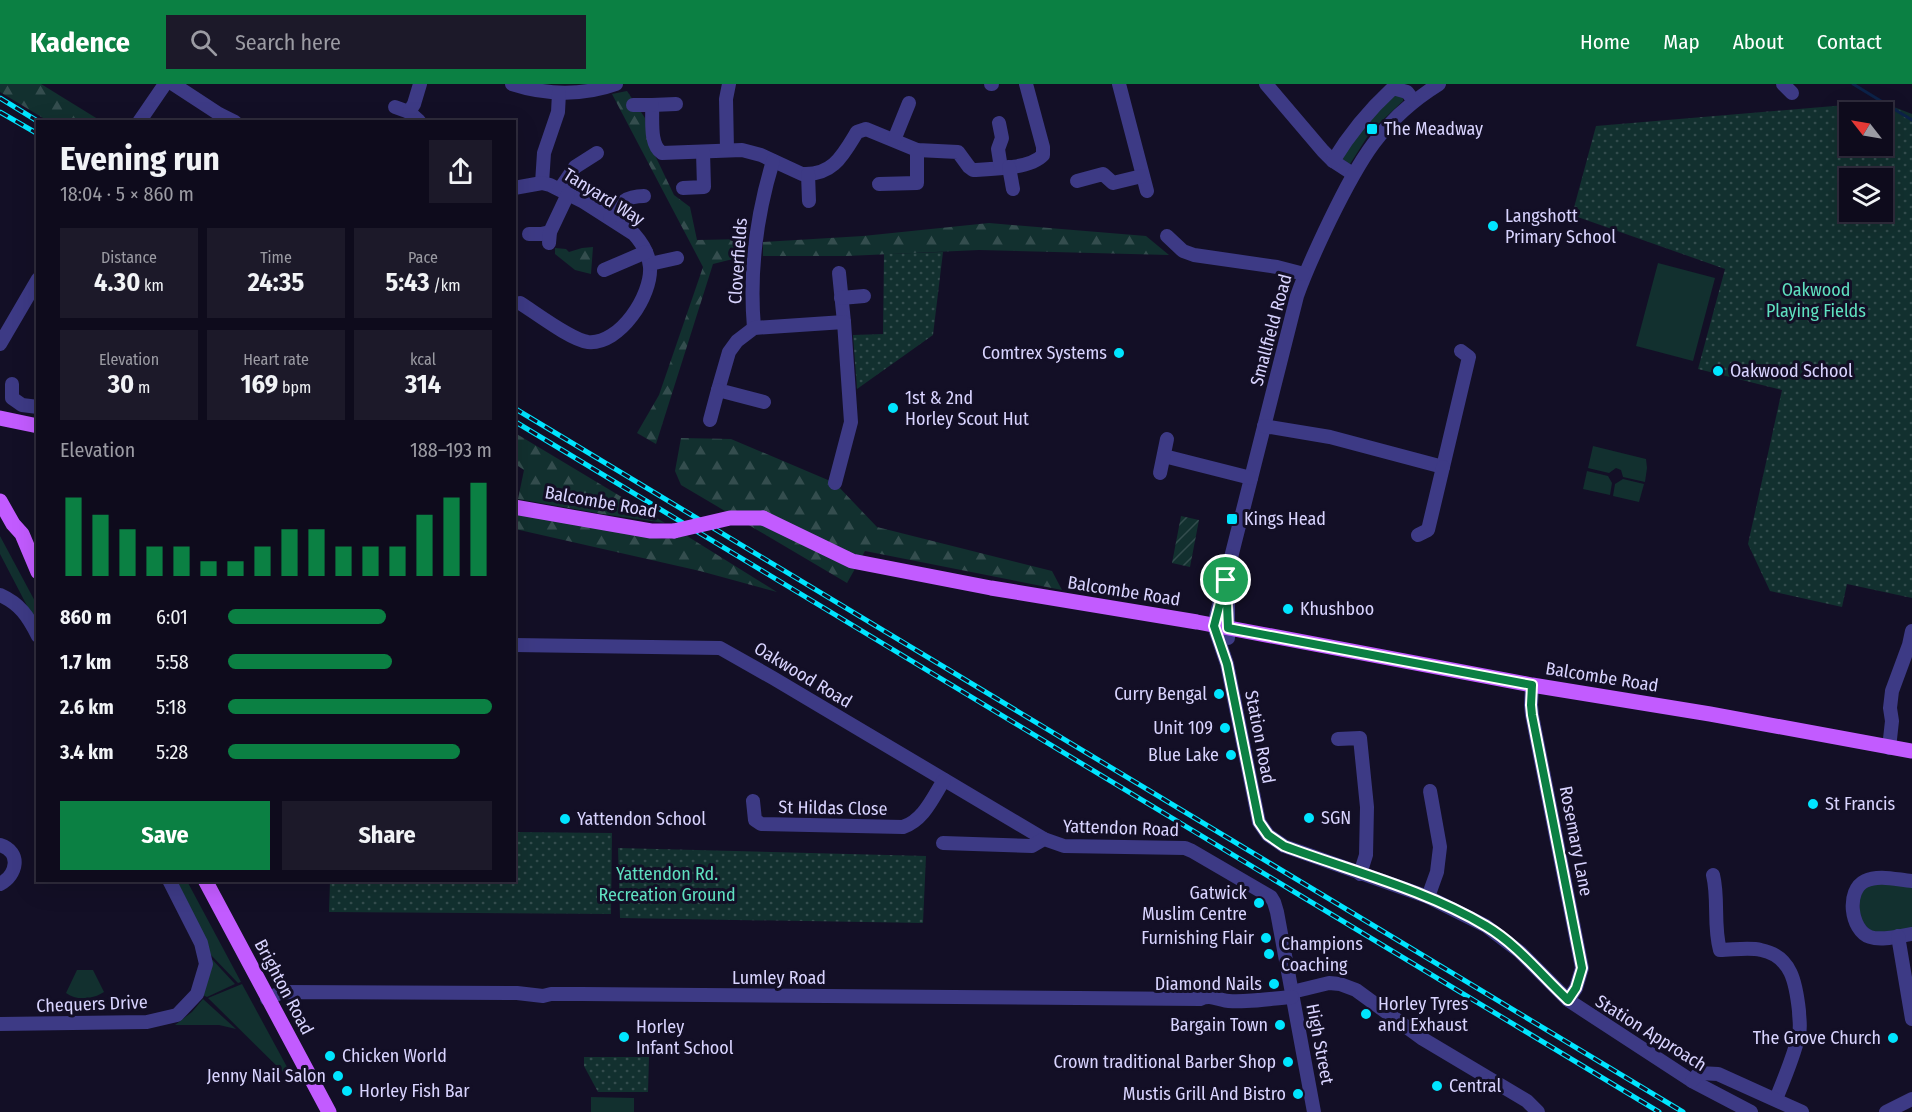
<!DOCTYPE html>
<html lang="en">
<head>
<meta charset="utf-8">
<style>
	body { margin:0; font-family:"Fira Sans Condensed",sans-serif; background:#1c1929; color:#f1f3f6; height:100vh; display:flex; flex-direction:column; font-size:22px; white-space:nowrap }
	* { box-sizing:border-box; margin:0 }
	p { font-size:20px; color:#9b9ba3 }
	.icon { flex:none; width:33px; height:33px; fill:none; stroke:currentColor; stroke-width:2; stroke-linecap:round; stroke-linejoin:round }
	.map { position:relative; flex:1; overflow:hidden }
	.side { position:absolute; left:36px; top:36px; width:480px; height:762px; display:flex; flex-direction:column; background:#0e0b1c; border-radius:0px; box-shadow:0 6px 24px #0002,0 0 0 2px #2e2b3b }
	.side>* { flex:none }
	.needle { width:39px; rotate:301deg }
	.buttons { position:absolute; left:1839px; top:18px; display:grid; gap:12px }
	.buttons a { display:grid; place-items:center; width:54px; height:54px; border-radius:0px; background:#0e0b1c; box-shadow:0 6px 24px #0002,0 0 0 2px #2e2b3b; font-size:30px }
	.pin { position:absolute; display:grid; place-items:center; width:51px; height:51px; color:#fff; margin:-26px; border:3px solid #fff; border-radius:50%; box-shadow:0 2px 6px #0007 }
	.round { display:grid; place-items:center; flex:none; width:63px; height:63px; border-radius:0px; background:#1c1929 }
	.head { display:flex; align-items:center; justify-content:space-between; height:102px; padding:0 24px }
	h1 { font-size:33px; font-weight:700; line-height:45px }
	.metrics { display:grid; grid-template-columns:repeat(3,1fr); gap:9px; height:102px; padding:6px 24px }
	.metrics div { display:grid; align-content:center; border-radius:0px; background:#1c1929; text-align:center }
	.metrics b { font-size:26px; font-weight:700 }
	.metrics small { font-size:16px; font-weight:400 }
	.metrics p { font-size:16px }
	.chart { height:168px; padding:12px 24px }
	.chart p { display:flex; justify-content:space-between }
	.chart svg { width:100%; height:108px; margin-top:6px; stroke:#0b8043; stroke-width:6 }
	.primary-button { display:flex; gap:12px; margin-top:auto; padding:12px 24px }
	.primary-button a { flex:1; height:69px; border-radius:0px; background:#0b8043; color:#fff; font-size:24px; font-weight:700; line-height:69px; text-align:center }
	.primary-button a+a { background:#1c1929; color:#f1f3f6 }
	ul { padding:0 24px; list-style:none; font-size:20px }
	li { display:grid; grid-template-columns:96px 72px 1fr; align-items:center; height:45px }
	li i { height:15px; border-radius:8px; background:#0b8043 }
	header { display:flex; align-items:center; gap:36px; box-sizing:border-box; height:84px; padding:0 30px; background:#0b8043; color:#fff }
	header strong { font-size:28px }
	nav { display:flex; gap:33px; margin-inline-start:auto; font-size:21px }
	.search { width:420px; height:54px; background:#1c1929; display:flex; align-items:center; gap:15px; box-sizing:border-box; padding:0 21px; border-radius:0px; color:#9b9ba3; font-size:22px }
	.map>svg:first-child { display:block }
	.grass { fill:#12302f }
	.forest { fill:url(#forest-firs) }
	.park { fill:url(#park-dots); fill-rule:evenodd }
	.garden { fill:url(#garden-furrows) }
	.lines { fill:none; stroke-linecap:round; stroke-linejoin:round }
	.stream { stroke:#0c2248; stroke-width:3 }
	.minor { stroke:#3d3a85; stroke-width:14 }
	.major { stroke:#c25bff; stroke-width:15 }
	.rail-casing { stroke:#00e5ff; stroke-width:5 }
	.rail { stroke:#130f26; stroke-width:3; stroke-dasharray:9; stroke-linecap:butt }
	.major-bridge { stroke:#c25bff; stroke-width:15 }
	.route-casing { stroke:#fff; stroke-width:12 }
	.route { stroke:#0b8043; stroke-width:8 }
	.poi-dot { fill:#00e5ff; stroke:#130f26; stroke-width:2 }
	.labels { text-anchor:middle; stroke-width:6; stroke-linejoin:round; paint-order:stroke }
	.poi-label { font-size:18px; fill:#d9d4ff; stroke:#130f26; text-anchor:start }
	.street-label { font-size:18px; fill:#d9d4ff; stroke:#130f26 }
	.park-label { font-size:18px; fill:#5fe0c0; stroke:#130f26 }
</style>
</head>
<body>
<header>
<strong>Kadence</strong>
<div class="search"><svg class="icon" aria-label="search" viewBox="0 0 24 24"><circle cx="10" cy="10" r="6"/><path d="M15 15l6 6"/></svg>Search here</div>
<nav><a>Home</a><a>Map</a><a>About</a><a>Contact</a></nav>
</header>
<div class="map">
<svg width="1912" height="1028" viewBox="0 0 1912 1028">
	<defs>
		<pattern id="forest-firs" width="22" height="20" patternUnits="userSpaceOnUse" patternTransform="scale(1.5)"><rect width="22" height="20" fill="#12302f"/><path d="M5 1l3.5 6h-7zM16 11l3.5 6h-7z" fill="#344d4e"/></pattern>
		<pattern id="park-dots" width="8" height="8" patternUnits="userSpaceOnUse" patternTransform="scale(1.5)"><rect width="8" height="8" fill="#12302f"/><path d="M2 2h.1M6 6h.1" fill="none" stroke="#344d4e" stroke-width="1.8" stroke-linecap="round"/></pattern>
		<pattern id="garden-furrows" width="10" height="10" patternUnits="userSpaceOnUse" patternTransform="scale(1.5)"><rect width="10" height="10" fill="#12302f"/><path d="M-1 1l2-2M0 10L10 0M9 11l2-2" fill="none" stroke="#344d4e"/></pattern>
	</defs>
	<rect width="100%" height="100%" fill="#130f26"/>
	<!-- grass -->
	<g class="grass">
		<path d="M1394,8L1403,14V17L1371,47L1350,80L1341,74L1352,56Z"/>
		<path d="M1658,179L1715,194L1693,277L1636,262Z"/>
		<path d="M1593,362L1646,375L1647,384L1645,398L1623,393L1621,386L1616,384L1609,389L1588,384Z"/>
		<path d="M1587,387L1608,392L1612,399L1610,411L1583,405Z"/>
		<path d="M1623,395L1644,400L1639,418L1613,412L1615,400Z"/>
		<path d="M0,452L37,521V541L0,470Z"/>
		<path d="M173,797H187L241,898L238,899L209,869Z"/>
		<path d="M1865,800H1912V845L1874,849C1856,836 1859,825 1861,804Z"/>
		<path d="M209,872L235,900L207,913L203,911L211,886Z"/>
		<path d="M77,886H93L104,908C94,915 76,917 66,909Z"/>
		<path d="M242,900L293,994L287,992L208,914Z"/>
		<path d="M203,915L236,945L219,941H175L192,928Z"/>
		<path d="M591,1013L634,1014V1028H591Z"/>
	</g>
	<!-- forest -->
	<g class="forest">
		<path d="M0,0H41L101,37H48L0,8Z"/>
		<path d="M627,7L645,34L652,65L674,111L690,123L697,156L746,155L745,172L713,180L656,360L637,349L659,311L703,183L612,10Z"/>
		<path d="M989,139L1146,152L1169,171L979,166L847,172H763V158L863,152Z"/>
		<path d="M593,163L591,190L575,186L555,170V164L566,165L569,168L582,164Z"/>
		<path d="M515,349L665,439L602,430L518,415L524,386L515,380Z"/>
		<path d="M681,354L731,355L835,399L877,443L1052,487L1062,506L865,467L847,499L681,401L675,387Z"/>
		<path d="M515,428L662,455L687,452L777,508L700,487L515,445Z"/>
	</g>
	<!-- park -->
	<g class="park">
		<path d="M1881,18L1912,30V514L1847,500L1842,523L1770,507L1748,460L1782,306L1698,285L1725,185L1572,131L1596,42ZM1850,28H1882V62H1850ZM1850,94H1882V128H1850Z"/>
		<path d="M943,168L933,251L857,305L853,251L883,250L884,170Z"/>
		<path d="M515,748L612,749L611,830L329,828L330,797L514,796Z"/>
		<path d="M618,764L926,772L923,839L620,834Z"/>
		<path d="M584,973H649L648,1008H598L584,982Z"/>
	</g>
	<!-- garden -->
	<path class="garden" d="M1181,432L1199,436L1190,483L1172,479Z"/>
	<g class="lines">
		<!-- stream -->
		<path class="stream" d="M1853,0L1912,36"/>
		<!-- minor -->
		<g class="minor">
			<path d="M173,0L219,30L235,38"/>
			<path d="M512,0C546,11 583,12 616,0"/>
			<path d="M991,0H992"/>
			<path d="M1119,0L1147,107"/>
			<path d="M1266,0L1323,67L1333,77L1353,90"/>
			<path d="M1439,0C1381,36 1359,77 1330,136C1318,161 1306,186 1297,212L1217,529L1214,542L1227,580L1259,738L1268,751L1284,762L1428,813L1486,842L1520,868L1568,916L1692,997L1751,1028"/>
			<path d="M1783,0L1792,9"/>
			<path d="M676,20L652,21C653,35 649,61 662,69L742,66L761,71L802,90C833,92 843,71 857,48L866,45L917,66L958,68L969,83L973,86C992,85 1030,85 1043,71V63L1026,0"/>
			<path d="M633,21H652"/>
			<path d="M395,23L409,28L419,37"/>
			<path d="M409,28L414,20L420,0"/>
			<path d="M139,38L165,0"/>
			<path d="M999,39L1002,54L998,65L1001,84"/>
			<path d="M894,56L909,19"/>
			<path d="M727,66L726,15L729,0"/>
			<path d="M1333,77C1350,49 1369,26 1393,4L1407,8L1414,17"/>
			<path d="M1009,83L1013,105"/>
			<path d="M808,90L809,117"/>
			<path d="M1077,97L1103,90L1113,99L1142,92"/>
			<path d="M542,99L544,69L558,28L559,9"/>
			<path d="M879,100L917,99V66"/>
			<path d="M514,104L542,99L550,101L584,118L634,150C642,159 649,170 650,183C652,211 620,261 588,258C571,256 536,229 520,219"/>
			<path d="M683,104L704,103L703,68"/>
			<path d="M560,105L575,83L597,69"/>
			<path d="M610,134C619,119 626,112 644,112"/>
			<path d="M529,150H541L550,148"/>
			<path d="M1167,152L1183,167L1194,171L1277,183L1304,190"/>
			<path d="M549,159L550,148L568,110"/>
			<path d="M650,180L677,174"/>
			<path d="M604,186L646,168"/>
			<path d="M839,189L844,238"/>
			<path d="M841,214L864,212"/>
			<path d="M754,244C749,186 756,133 773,77"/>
			<path d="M0,260L38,195"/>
			<path d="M12,300V314L22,321L38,323"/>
			<path d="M764,318L718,306L729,268L737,257L754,244L844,238L851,338L835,399"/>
			<path d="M710,336L718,306"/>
			<path d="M1264,342L1330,353L1443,383L1469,273L1461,267"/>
			<path d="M1164,372L1251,394"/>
			<path d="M1160,389L1167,355"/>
			<path d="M1418,451L1428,446L1443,383"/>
			<path d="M1228,507V554"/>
			<path d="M0,511C20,520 28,532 38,552"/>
			<path d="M514,561L720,564L773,594L1044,755"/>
			<path d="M1532,601L1531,621L1532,631L1582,884L1576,904L1568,916"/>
			<path d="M1338,655L1360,654L1367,723L1366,771L1360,790"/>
			<path d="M1889,664L1892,637L1890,624L1892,607L1909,561L1912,547"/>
			<path d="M753,717L755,736L761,740L903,743C924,736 933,713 944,696"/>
			<path d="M943,759L1032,762L1044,755L1064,762L1185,764L1192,767L1271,813L1274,818L1277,828L1314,1028"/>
			<path d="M0,761C22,768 17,791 0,800"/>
			<path d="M1713,791C1719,815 1713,841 1720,866C1733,866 1749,863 1761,866C1792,872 1796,900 1799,927C1799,934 1801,942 1799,950C1794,972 1785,993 1776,1015"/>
			<path d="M1912,797C1898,796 1879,790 1865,797C1846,806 1850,846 1870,853C1882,857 1899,852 1912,850"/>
			<path d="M1428,813L1437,788L1440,763L1430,707"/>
			<path d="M1898,852L1912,935"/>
			<path d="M1292,908L1329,899L1340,900L1356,906L1423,955L1527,1017L1538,1028"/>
			<path d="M267,915L282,908L517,909L543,912L551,910H581L1200,915C1209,911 1214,914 1223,916C1237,920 1276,914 1292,913"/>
			<path d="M0,940L147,938L177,931L197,910L206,880L201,859L169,796"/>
			<path d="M1692,997L1699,989L1718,990L1802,1028"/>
			<path d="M1886,1028L1912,1015"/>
		</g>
		<!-- major -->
		<g class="major">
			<path d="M0,334L38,342"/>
			<path d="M0,417L13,440L22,450L38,488"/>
			<path d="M514,423L651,447H674"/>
			<path d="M763,434L852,477L991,504L1197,538L1532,601L1710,630L1912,667"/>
			<path d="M205,796L329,1028"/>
		</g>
		<defs>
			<g id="rail">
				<path d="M0,14L39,38"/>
				<path d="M0,28L38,50"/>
				<path d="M514,324L1683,1028"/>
				<path d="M514,337L1659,1028"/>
			</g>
		</defs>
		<!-- rail casing -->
		<use href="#rail" class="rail-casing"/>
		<!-- rail -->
		<use href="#rail" class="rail"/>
		<!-- major-bridge -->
		<path class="major-bridge" d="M674,447L730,434H763"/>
	</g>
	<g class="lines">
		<defs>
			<path id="route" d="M1226,496L1228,544L1532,601L1531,621L1532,631L1582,884L1576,904L1568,916C1541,891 1518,861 1486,842C1424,805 1351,787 1284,762L1268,751L1259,738L1227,580L1214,542Z"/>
		</defs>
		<!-- route casing -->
		<use href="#route" class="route-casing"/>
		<!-- route -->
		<use href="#route" class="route"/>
	</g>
	<!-- markers -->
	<g class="poi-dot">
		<rect x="1366" y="39" width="12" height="12" rx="3"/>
		<circle cx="1493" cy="142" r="6"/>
		<circle cx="1119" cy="269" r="6"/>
		<circle cx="1718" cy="287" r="6"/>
		<circle cx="893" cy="324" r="6"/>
		<rect x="1226" y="429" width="12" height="12" rx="3"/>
		<circle cx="1288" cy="525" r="6"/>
		<circle cx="1219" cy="610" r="6"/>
		<circle cx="1225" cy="644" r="6"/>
		<circle cx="1231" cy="671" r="6"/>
		<circle cx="1813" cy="720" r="6"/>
		<circle cx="1309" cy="734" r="6"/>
		<circle cx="565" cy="735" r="6"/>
		<circle cx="1259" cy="819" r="6"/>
		<circle cx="1266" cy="854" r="6"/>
		<circle cx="1269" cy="870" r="6"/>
		<circle cx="1274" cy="900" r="6"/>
		<circle cx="1366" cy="930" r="6"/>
		<circle cx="1280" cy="941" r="6"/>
		<circle cx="624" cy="953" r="6"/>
		<circle cx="1893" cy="954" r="6"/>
		<circle cx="330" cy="972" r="6"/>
		<circle cx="1288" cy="978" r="6"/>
		<circle cx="338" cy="992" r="6"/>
		<circle cx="1437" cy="1002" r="6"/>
		<circle cx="347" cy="1007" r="6"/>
		<circle cx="1298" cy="1010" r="6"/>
	</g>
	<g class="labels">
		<!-- poi labels -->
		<g class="poi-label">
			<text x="1384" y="51">The Meadway</text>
			<text x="1505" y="138">Langshott<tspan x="1505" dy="21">Primary School</tspan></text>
			<text x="1107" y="275" text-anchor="end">Comtrex Systems</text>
			<text x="1730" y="293">Oakwood School</text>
			<text x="905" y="320">1st &amp; 2nd<tspan x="905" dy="21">Horley Scout Hut</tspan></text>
			<text x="1244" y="441">Kings Head</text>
			<text x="1300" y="531">Khushboo</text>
			<text x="1207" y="616" text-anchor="end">Curry Bengal</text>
			<text x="1213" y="650" text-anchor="end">Unit 109</text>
			<text x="1219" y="677" text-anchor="end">Blue Lake</text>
			<text x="1825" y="726">St Francis</text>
			<text x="1321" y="740">SGN</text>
			<text x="577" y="741">Yattendon School</text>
			<text x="1247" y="815" text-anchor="end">Gatwick<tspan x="1247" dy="21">Muslim Centre</tspan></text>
			<text x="1254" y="860" text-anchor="end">Furnishing Flair</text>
			<text x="1281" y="866">Champions<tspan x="1281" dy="21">Coaching</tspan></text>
			<text x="1262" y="906" text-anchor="end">Diamond Nails</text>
			<text x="1378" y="926">Horley Tyres<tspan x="1378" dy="21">and Exhaust</tspan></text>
			<text x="1268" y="947" text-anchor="end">Bargain Town</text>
			<text x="636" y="949">Horley<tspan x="636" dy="21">Infant School</tspan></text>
			<text x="1881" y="960" text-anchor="end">The Grove Church</text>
			<text x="342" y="978">Chicken World</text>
			<text x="1276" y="984" text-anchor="end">Crown traditional Barber Shop</text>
			<text x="326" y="998" text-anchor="end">Jenny Nail Salon</text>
			<text x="1449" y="1008">Central</text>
			<text x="359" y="1013">Horley Fish Bar</text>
			<text x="1286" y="1016" text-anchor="end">Mustis Grill And Bistro</text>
		</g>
		<!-- street labels -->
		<g class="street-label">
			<text transform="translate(604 113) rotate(32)" y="6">Tanyard Way</text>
			<text transform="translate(738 177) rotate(-86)" y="6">Cloverfields</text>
			<text transform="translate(1271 246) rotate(-75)" y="6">Smallfield Road</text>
			<text transform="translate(601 418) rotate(10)" y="6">Balcombe Road</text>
			<text transform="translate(1124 507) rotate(9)" y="6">Balcombe Road</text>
			<text transform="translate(803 591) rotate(31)" y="6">Oakwood Road</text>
			<text transform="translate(1602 593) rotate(9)" y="6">Balcombe Road</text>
			<text transform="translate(1260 653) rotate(79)" y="6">Station Road</text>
			<text transform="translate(833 724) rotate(1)" y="6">St Hildas Close</text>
			<text transform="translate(1121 744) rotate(2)" y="6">Yattendon Road</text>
			<text transform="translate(1576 757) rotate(79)" y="6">Rosemary Lane</text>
			<text x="779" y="900">Lumley Road</text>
			<text transform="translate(284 903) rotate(62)" y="6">Brighton Road</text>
			<text transform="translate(92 920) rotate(-2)" y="6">Chequers Drive</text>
			<text transform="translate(1651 949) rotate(32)" y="6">Station Approach</text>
			<text transform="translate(1320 960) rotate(79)" y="6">High Street</text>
		</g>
		<!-- park labels -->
		<g class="park-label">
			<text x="1816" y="212">Oakwood<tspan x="1816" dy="21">Playing Fields</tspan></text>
			<text x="667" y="796">Yattendon Rd.<tspan x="667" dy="21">Recreation Ground</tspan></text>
		</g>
	</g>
</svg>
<div class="buttons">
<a><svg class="needle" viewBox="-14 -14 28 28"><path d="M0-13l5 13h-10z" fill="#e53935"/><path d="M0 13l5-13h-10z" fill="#9b9ba3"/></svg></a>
<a><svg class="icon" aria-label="layers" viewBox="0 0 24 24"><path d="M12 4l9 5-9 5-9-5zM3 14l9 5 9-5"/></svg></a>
</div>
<div class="pin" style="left:1226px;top:496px;background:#1e9e55"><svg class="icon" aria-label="arrive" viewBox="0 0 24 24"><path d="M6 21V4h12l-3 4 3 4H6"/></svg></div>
<section class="side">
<div class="head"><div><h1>Evening run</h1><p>18:04 · 5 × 860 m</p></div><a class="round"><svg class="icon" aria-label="share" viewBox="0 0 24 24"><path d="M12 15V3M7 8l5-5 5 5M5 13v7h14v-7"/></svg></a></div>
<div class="metrics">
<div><p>Distance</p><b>4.30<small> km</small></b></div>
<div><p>Time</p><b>24:35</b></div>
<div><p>Pace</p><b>5:43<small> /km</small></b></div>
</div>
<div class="metrics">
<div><p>Elevation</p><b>30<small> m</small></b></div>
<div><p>Heart rate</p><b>169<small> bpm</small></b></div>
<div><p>kcal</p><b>314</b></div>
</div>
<div class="chart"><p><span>Elevation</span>188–193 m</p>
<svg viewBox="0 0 160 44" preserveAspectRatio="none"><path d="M5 44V12M15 44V19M25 44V25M35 44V32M45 44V32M55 44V38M65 44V38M75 44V32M85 44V25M95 44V25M105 44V32M115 44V32M125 44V32M135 44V19M145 44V12M155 44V6"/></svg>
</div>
<ul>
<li><b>860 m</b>6:01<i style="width:60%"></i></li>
<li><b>1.7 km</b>5:58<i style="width:62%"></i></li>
<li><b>2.6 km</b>5:18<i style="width:100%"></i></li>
<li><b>3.4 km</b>5:28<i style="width:88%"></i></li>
</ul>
<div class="primary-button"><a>Save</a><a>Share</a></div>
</section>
</div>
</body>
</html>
